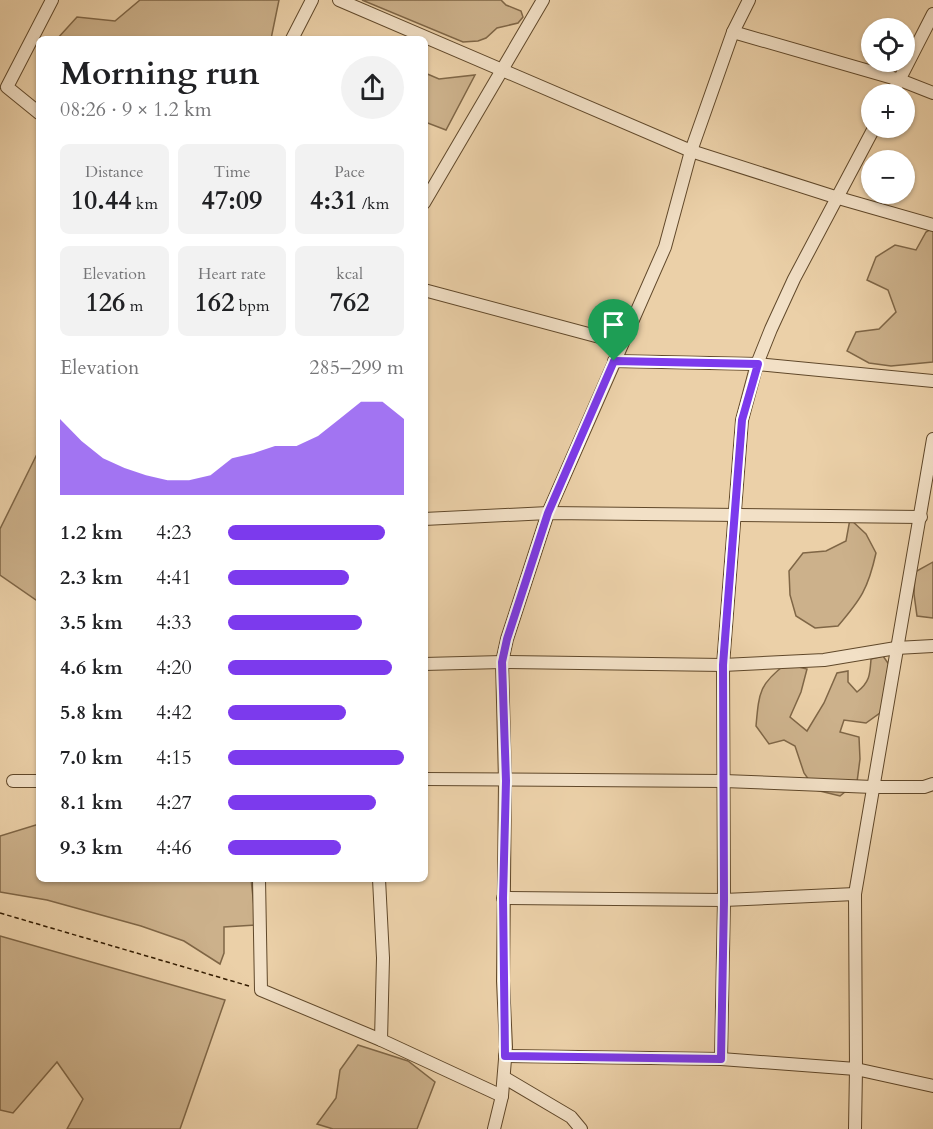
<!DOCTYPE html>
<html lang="en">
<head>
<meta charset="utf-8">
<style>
	body { margin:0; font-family:Cardo,serif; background:#f2f2f2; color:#202124; height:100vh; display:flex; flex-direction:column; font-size:22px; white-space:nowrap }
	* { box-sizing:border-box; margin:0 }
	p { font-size:20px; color:#757577 }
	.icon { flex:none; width:33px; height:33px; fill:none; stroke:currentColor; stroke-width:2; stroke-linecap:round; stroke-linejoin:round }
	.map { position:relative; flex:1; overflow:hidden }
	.panel { position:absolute; left:36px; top:36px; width:392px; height:846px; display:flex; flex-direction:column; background:#fff; border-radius:9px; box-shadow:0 2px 4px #0004 }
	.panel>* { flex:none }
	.controls { position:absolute; left:861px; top:18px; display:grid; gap:12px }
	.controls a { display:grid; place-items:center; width:54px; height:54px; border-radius:50%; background:#fff; box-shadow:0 2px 4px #0004; font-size:30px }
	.pin { position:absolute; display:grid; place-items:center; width:51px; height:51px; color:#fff; margin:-62px -26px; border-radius:50% 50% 50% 0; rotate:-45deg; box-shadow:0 0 6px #0007 }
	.pin .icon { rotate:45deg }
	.round { display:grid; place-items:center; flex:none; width:63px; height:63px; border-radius:32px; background:#f2f2f2 }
	.summary { display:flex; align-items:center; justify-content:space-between; height:102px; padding:0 24px }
	h1 { font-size:33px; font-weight:700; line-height:45px }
	.stats { display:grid; grid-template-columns:repeat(3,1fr); gap:9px; height:102px; padding:6px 24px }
	.stats div { display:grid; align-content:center; border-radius:9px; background:#f2f2f2; text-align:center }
	.stats b { font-size:26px; font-weight:700 }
	.stats small { font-size:16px; font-weight:400 }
	.stats p { font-size:16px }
	.chart { height:168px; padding:12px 24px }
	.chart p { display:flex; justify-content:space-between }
	.chart svg { width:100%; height:108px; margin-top:6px; fill:#7c3aed; opacity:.7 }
	ul { padding:0 24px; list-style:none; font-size:20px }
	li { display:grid; grid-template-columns:96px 72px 1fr; align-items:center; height:45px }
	li i { height:15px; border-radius:8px; background:#7c3aed }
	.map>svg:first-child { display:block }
	.green { fill:#ccb18b; stroke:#7f6646; stroke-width:1.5 }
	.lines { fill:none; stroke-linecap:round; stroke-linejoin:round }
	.minor-casing { stroke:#60482a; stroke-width:14 }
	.path { stroke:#321b00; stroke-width:1.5; stroke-dasharray:4.5 3; stroke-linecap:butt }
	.minor { stroke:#f2e0c6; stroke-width:12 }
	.route-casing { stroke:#fff; stroke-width:12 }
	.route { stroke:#7c3aed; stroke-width:8 }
</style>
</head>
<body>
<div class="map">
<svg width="933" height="1129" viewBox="0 0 933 1129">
	<rect width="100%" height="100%" fill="#ebd0a8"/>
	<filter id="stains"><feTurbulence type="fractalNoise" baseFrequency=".00333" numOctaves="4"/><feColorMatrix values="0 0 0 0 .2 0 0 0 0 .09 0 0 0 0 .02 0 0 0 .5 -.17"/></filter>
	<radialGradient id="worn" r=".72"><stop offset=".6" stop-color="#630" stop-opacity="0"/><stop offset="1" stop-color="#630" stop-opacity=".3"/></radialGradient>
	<!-- green -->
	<g class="green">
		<path d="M140,0H279L271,39H57L77,17L115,21Z"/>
		<path d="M362,0H501L506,5L521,11L523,17L518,23L497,28L486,38L478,41L463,42Z"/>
		<path d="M425,73L439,79L475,75L446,130L425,122Z"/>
		<path d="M933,228V362L891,366L869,363L847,351L856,332L879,329L896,312L888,290L867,280L876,257L895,245L916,250L926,232Z"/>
		<path d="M39,450V602L0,575V529Z"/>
		<path d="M850,519L866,534L876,553C868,589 861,599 838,626L815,628L796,616L790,595L789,571L803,553L826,551L846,541Z"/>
		<path d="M933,562V618L917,616L914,594L915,572Z"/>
		<path d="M883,656L890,666L884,710L866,723L844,720L840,732L859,737L860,759L857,782L840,796L816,790L804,773L795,746L784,740L769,744L756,726C759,693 759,684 786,664L807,669L801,692L790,717L807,731L824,703L837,673L848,671V682L857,692C870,682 870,674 871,659Z"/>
		<path d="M39,824V879H251L256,925L224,927V953L220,964L184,941L141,926L47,900L0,892V836Z"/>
		<path d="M0,936L225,1000L180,1129H67L83,1099L57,1062L13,1113L0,1110Z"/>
		<path d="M358,1045L408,1061L435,1082L417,1129H333L317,1124L336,1098L340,1070Z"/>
	</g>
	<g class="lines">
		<defs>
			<g id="minor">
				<path d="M339,0L691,151L835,197L933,225"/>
				<path d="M733,32L900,80L933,93"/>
				<path d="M292,39L312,0"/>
				<path d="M892,94L933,14"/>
				<path d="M39,113L7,87L52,0"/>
				<path d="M424,203L543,0"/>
				<path d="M424,290L622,343"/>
				<path d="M614,361L757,364L933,381"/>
				<path d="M424,519L548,513L921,517"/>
				<path d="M424,664L502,662L723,665L824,660L896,648L933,646"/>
				<path d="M424,779L724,781L873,787H924L933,784"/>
				<path d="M13,781H39"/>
				<path d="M259,879L261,990L381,1040L502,1096"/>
				<path d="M379,879L383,958L381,1040"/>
				<path d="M503,898L724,900L855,894"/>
				<path d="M505,1056L721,1059L856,1069L933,1086"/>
				<path d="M721,1059L724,900L723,665L742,420L757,364L771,329L794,279L874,128"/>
				<path d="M505,1078L571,1117L581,1129"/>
				<path d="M494,1129L502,1096L506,1047L503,981L505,781L502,662L507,639L548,513L665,247L691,151L733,32L749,0"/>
				<path d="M855,1129L856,1069L855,894L933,439"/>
			</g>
		</defs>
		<!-- minor casing -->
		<use href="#minor" class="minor-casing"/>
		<!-- path -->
		<path class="path" d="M0,913L249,986"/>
		<!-- minor -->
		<use href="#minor" class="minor"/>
	</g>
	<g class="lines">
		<defs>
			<path id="route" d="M614,361L758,364L742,420L723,665L724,900L721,1059L505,1056L503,898L506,781L502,662L507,639L548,513Z"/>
		</defs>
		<!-- route casing -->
		<use href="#route" class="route-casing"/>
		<!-- route -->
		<use href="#route" class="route"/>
	</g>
	<rect width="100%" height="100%" filter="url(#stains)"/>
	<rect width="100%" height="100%" fill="url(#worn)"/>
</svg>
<div class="controls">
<a><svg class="icon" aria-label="locate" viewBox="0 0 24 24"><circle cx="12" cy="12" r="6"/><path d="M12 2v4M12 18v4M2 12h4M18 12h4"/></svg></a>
<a>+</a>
<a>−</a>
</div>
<div class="pin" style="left:614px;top:361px;background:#1e9e55"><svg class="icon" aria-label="arrive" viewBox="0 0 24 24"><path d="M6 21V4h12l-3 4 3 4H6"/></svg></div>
<section class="panel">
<div class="summary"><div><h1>Morning run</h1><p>08:26 · 9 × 1.2 km</p></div><a class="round"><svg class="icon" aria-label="share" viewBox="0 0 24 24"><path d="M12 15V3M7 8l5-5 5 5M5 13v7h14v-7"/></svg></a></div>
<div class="stats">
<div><p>Distance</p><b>10.44<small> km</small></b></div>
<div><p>Time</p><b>47:09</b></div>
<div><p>Pace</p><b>4:31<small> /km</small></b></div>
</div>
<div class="stats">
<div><p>Elevation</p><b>126<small> m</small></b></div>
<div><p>Heart rate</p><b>162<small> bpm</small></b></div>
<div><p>kcal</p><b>762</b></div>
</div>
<div class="chart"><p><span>Elevation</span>285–299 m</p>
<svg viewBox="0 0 160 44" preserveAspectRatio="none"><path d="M0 44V13L10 22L20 29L30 33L40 36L50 38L60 38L70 36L80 29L90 27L100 24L110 24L120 20L130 13L140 6L150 6L160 13V44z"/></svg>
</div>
<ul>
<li><b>1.2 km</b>4:23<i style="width:89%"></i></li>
<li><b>2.3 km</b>4:41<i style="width:69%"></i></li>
<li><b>3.5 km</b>4:33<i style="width:76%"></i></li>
<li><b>4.6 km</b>4:20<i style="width:93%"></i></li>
<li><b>5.8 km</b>4:42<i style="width:67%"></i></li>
<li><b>7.0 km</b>4:15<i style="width:100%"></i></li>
<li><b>8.1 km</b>4:27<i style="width:84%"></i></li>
<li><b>9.3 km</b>4:46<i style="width:64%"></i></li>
</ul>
</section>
</div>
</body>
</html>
